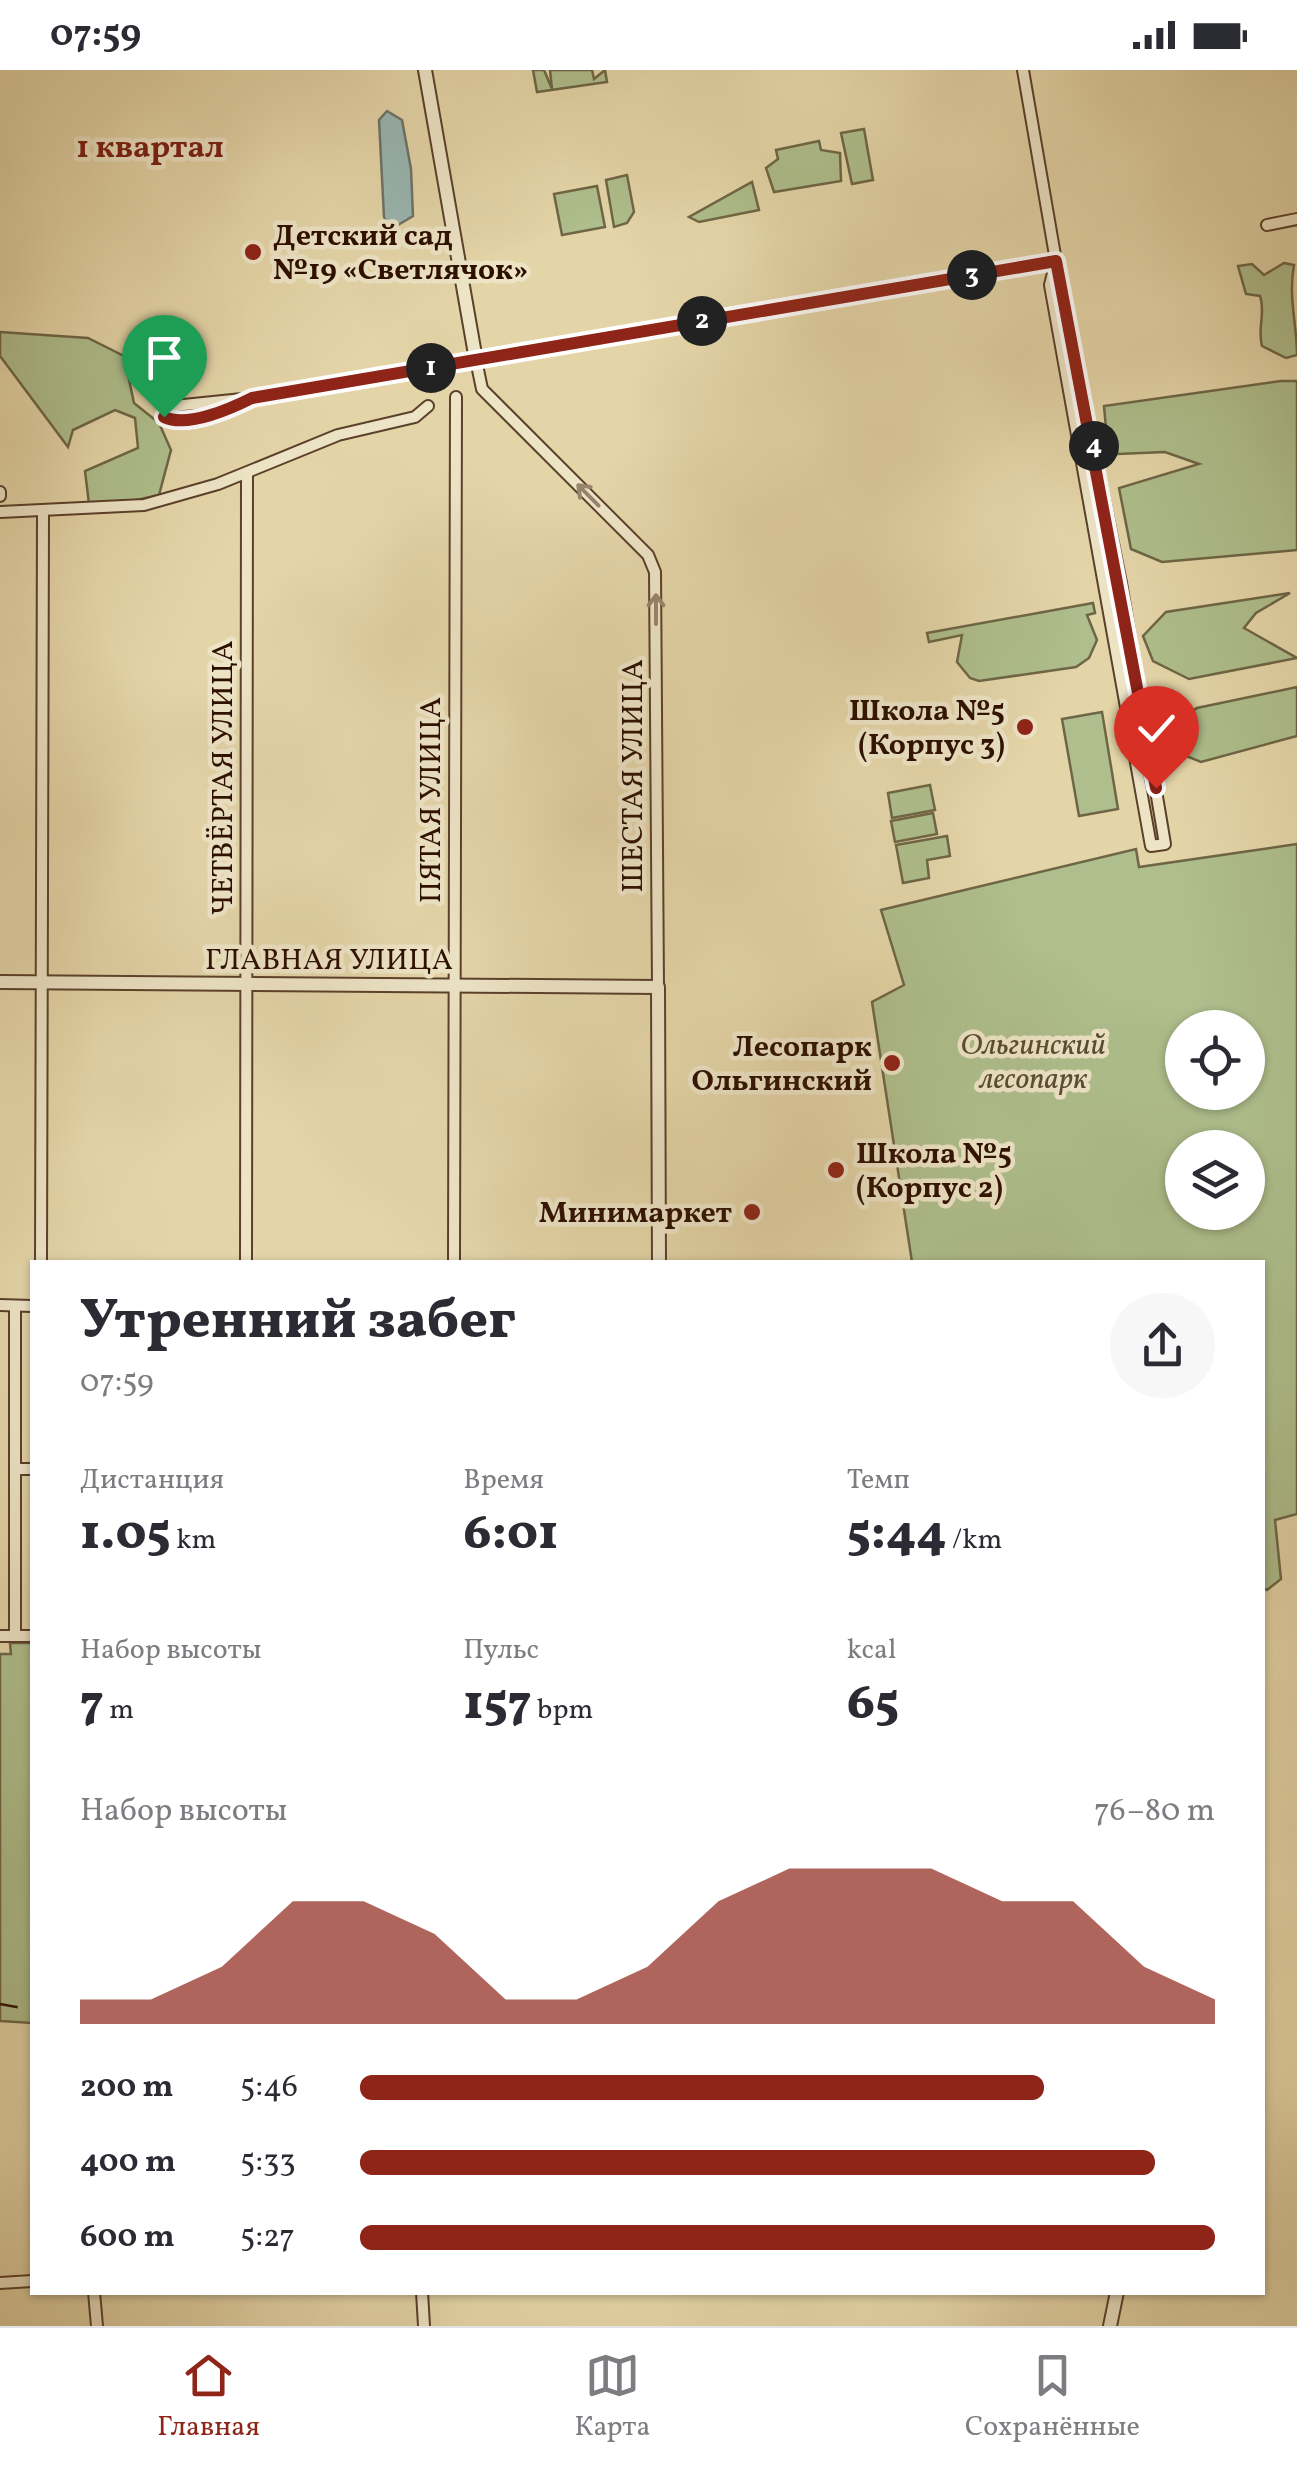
<!DOCTYPE html>
<html lang="ru">
<head>
<meta charset="utf-8">
<style>
	body { margin:0; font-family:Vollkorn,serif; background:#f7f7f7; color:#2b2b33; height:100vh; display:flex; flex-direction:column; font-size:38px; white-space:nowrap }
	* { box-sizing:border-box; margin:0 }
	p { font-size:32px; color:#7c7c81 }
	.icon { flex:none; width:55px; height:55px; fill:none; stroke:currentColor; stroke-width:2; stroke-linecap:round; stroke-linejoin:round }
	.map { position:relative; flex:1; overflow:hidden }
	.side { position:absolute; left:30px; top:1190px; width:1235px; height:1035px; display:flex; flex-direction:column; background:#fff; border-radius:0px; box-shadow:0 2px 8px #0004 }
	.side>* { flex:none }
	.buttons { position:absolute; left:1165px; top:940px; display:grid; gap:20px }
	.buttons a { display:grid; place-items:center; width:100px; height:100px; border-radius:50%; background:#fff; box-shadow:0 2px 8px #0004; font-size:50px }
	.pin { position:absolute; display:grid; place-items:center; width:85px; height:85px; color:#fff; margin:-102px -42px; border-radius:50% 50% 50% 0; rotate:-45deg; box-shadow:0 0 10px #0007 }
	.pin .icon { rotate:45deg }
	.km { position:absolute; width:50px; height:50px; margin:-25px; border-radius:50%; background:#222; color:#fff; font-size:28px; line-height:50px; text-align:center }
	.round { display:grid; place-items:center; flex:none; width:105px; height:105px; border-radius:52px; background:#f7f7f7 }
	.head { display:flex; align-items:center; justify-content:space-between; height:170px; padding:0 50px }
	h1 { font-size:55px; font-weight:800; line-height:75px }
	.metrics { display:grid; grid-template-columns:repeat(3,1fr); gap:15px; height:170px; padding:10px 50px }
	.metrics div { display:grid; align-content:center }
	.metrics b { font-size:50px; font-weight:800 }
	.metrics small { font-size:28px; font-weight:400 }
	.metrics p { font-size:28px }
	.chart { height:280px; padding:20px 50px }
	.chart p { display:flex; justify-content:space-between }
	.chart svg { width:100%; height:180px; margin-top:10px; fill:#8f2418; opacity:.7 }
	ul { padding:0 50px; list-style:none; font-size:32px }
	li { display:grid; grid-template-columns:160px 120px 1fr; align-items:center; height:75px }
	li i { height:25px; border-radius:12px; background:#8f2418 }
	.status { display:flex; justify-content:space-between; align-items:center; height:70px; padding:0 50px; background:#fff; direction:ltr }
	.status svg { height:28px; fill:currentColor }
	.tab-bar { display:flex; justify-content:space-around; align-items:center; height:140px; border-top:2px solid #e1e1e2; background:#fff; font-size:28px; color:#7c7c81 }
	.tab-bar a { display:grid; justify-items:center; gap:5px }
	.tab-bar .selected { color:#8f2418 }
	.map>svg:first-child { display:block }
	.green { fill:#aebe8c; stroke:#6e6646; stroke-width:2.5; fill-rule:evenodd }
	.water { fill:#99b6b2; stroke:#6e736b; stroke-width:2.5 }
	.lines { fill:none; stroke-linecap:round; stroke-linejoin:round }
	.minor-casing { stroke:#5b402a; stroke-width:14 }
	.tertiary-casing { stroke:#5b402a; stroke-width:16 }
	.minor { stroke:#ede4c6; stroke-width:10 }
	.tertiary { stroke:#ede4c6; stroke-width:12 }
	.rail { stroke:#2d0f00; stroke-width:2.5; stroke-dasharray:18 18; stroke-linecap:butt }
	.oneway { stroke:#97846d }
	.route-casing { stroke:#fff; stroke-width:20 }
	.route { stroke:#8f2418; stroke-width:12 }
	.poi-dot { fill:#8f2418; stroke:#ede4c6; stroke-width:4 }
	.labels { text-anchor:middle; stroke-width:9; stroke-linejoin:round; paint-order:stroke }
	.poi-label { font-size:30px; font-weight:bold; fill:#2d0f00; stroke:#ede4c6; text-anchor:end }
	.street-label { font-size:30px; fill:#2d0f00; stroke:#ede4c6 }
	.park-label { font-size:30px; font-style:italic; fill:#5a4c31; stroke:#ede4c6 }
	.neighbourhood-label { font-size:32px; font-weight:bold; fill:#7a1f14; stroke:#ede4c6 }
</style>
</head>
<body>
<div class="status"><b>07:59</b><svg viewBox="0 0 49 12"><path d="M0 12V9h3v3zM5 12V6h3v6zM10 12V3h3v9zM15 12V0h3v12zM26 1h20v11H26zM47 4h2v5h-2z"/></svg></div>
<div class="map">
<svg width="1297" height="2256" viewBox="0 0 1297 2256">
	<rect width="100%" height="100%" fill="#e4d5a8"/>
	<filter id="stains"><feTurbulence type="fractalNoise" baseFrequency=".002" numOctaves="4"/><feColorMatrix values="0 0 0 0 .2 0 0 0 0 .09 0 0 0 0 .02 0 0 0 .5 -.17"/></filter>
	<radialGradient id="worn" r=".72"><stop offset=".6" stop-color="#630" stop-opacity="0"/><stop offset="1" stop-color="#630" stop-opacity=".3"/></radialGradient>
	<!-- green -->
	<g class="green">
		<path d="M533,0H544L552,19L550,0H592L594,9L605,0L607,12L537,22Z"/>
		<path d="M864,59L873,110L852,114L841,63Z"/>
		<path d="M819,71L821,80L840,83L841,111L774,122L766,98L778,89L776,80Z"/>
		<path d="M627,105L634,142L627,153L614,157L606,110Z"/>
		<path d="M752,112L759,140L699,152L689,147Z"/>
		<path d="M597,116L605,157L562,165L554,124Z"/>
		<path d="M1284,193L1294,195C1288,228 1297,254 1297,285L1286,288L1262,276C1257,258 1266,243 1260,226L1246,224L1238,196L1252,194L1264,205Z"/>
		<path d="M0,262L88,268L124,286L134,333L159,353L171,380L159,425L128,432L89,434L85,401L138,378L135,348L115,340L73,360L68,377L0,286Z"/>
		<path d="M1281,311H1297V480L1162,492L1131,479L1119,418L1199,394L1165,382L1118,384L1107,369L1104,336Z"/>
		<path d="M1290,523L1256,543L1244,558L1297,588L1189,609L1153,591L1143,566L1166,542Z"/>
		<path d="M1093,533L1095,543L1087,545L1097,570L1089,588L1076,597L979,611L970,608L957,592L962,565L929,572L927,563Z"/>
		<path d="M1297,617V666L1201,692L1174,681L1169,656L1197,638Z"/>
		<path d="M1102,642L1118,739L1079,746L1062,649Z"/>
		<path d="M930,715L935,740L892,748L888,723Z"/>
		<path d="M933,743L937,764L895,772L891,751Z"/>
		<path d="M947,766L950,786L927,790L929,808L903,813L896,775Z"/>
		<path d="M1297,774V1444L1275,1450L1281,1509L1267,1520L1262,1518V1192H912L872,932L904,915L881,840L1136,779L1139,797ZM1182,958H1248V1022H1182ZM1182,1078H1248V1142H1182Z"/>
		<path d="M10,1573H32V1953L0,1951V1584H11Z"/>
	</g>
	<!-- water -->
	<path class="water" d="M387,41L402,50L411,99L413,146L398,155L387,153L384,147L379,50Z"/>
	<g class="lines">
		<defs>
			<g id="minor">
				<path d="M1267,155L1297,149"/>
				<path d="M1056,191L1121,513L1165,774L1151,776L1050,215Z"/>
				<path d="M476,290L482,319L648,485L655,502L658,917"/>
				<path d="M252,328L1056,191L1023,0"/>
				<path d="M252,328L212,344L174,351L164,344L174,336Z"/>
				<path d="M0,422V426"/>
				<path d="M0,442L144,435L218,414L338,365L415,347L428,336"/>
				<path d="M41,1192L43,443"/>
				<path d="M246,1192L247,403"/>
				<path d="M454,1192L456,327"/>
				<path d="M0,1235L32,1236"/>
				<path d="M15,1399H32"/>
				<path d="M0,1566H32"/>
				<path d="M15,1566V1236"/>
				<path d="M0,2213L32,2211"/>
				<path d="M94,2222L97,2256"/>
				<path d="M422,2222L424,2256"/>
			</g>
			<g id="tertiary">
				<path d="M425,0L476,290"/>
				<path d="M0,912L658,917L659,1192"/>
				<path d="M1110,2256L1117,2222"/>
			</g>
		</defs>
		<!-- minor casing -->
		<use href="#minor" class="minor-casing"/>
		<!-- tertiary casing -->
		<use href="#tertiary" class="tertiary-casing"/>
		<!-- minor -->
		<use href="#minor" class="minor"/>
		<!-- tertiary -->
		<use href="#tertiary" class="tertiary"/>
		<!-- rail -->
		<path class="rail" d="M0,1934L32,1940"/>
	</g>
	<!-- one-way arrows -->
	<defs><path id="oneway-shaft" d="M-6 0H5M1.5-3L5.5 0L1.5 3" fill="none" stroke-width="1.6" stroke-linecap="round" stroke-linejoin="round" transform="scale(2.5)"/></defs>
	<g class="oneway">
		<use href="#oneway-shaft" transform="translate(588 425) rotate(-135)"/>
		<use href="#oneway-shaft" transform="translate(656 539) rotate(-90)"/>
	</g>
	<g class="lines">
		<defs>
			<path id="route" d="M164,347C187,358 230,339 252,328L1056,191L1156,718"/>
		</defs>
		<!-- route casing -->
		<use href="#route" class="route-casing"/>
		<!-- route -->
		<use href="#route" class="route"/>
	</g>
	<!-- markers -->
	<g class="poi-dot">
		<circle cx="253" cy="182" r="10"/>
		<circle cx="1025" cy="657" r="10"/>
		<circle cx="892" cy="993" r="10"/>
		<circle cx="836" cy="1100" r="10"/>
		<circle cx="752" cy="1142" r="10"/>
	</g>
	<g class="labels">
		<!-- poi labels -->
		<g class="poi-label">
			<text x="273" y="175" text-anchor="start">Детский сад<tspan x="273" dy="34">№19 «Светлячок»</tspan></text>
			<text x="1005" y="650">Школа №5<tspan x="1005" dy="34">(Корпус 3)</tspan></text>
			<text x="872" y="986">Лесопарк<tspan x="872" dy="34">Ольгинский</tspan></text>
			<text x="856" y="1093" text-anchor="start">Школа №5<tspan x="856" dy="34">(Корпус 2)</tspan></text>
			<text x="732" y="1152">Минимаркет</text>
		</g>
		<!-- street labels -->
		<g class="street-label">
			<text transform="translate(632 706) rotate(-90)" y="10">ШЕСТАЯ УЛИЦА</text>
			<text transform="translate(222 708) rotate(-90)" y="10">ЧЕТВЁРТАЯ УЛИЦА</text>
			<text transform="translate(430 730) rotate(-90)" y="10">ПЯТАЯ УЛИЦА</text>
			<text x="329" y="899">ГЛАВНАЯ УЛИЦА</text>
		</g>
		<!-- park labels -->
		<g class="park-label">
			<text x="1033" y="984">Ольгинский<tspan x="1033" dy="34">лесопарк</tspan></text>
		</g>
		<!-- neighbourhood labels -->
		<g class="neighbourhood-label">
			<text x="150" y="87">1 квартал</text>
		</g>
	</g>
	<rect width="100%" height="100%" filter="url(#stains)"/>
	<rect width="100%" height="100%" fill="url(#worn)"/>
</svg>
<div class="buttons">
<a><svg class="icon" aria-label="locate" viewBox="0 0 24 24"><circle cx="12" cy="12" r="6"/><path d="M12 2v4M12 18v4M2 12h4M18 12h4"/></svg></a>
<a><svg class="icon" aria-label="layers" viewBox="0 0 24 24"><path d="M12 4l9 5-9 5-9-5zM3 14l9 5 9-5"/></svg></a>
</div>
<div class="pin" style="left:164px;top:347px;background:#1e9e55"><svg class="icon" aria-label="arrive" viewBox="0 0 24 24"><path d="M6 21V4h12l-3 4 3 4H6"/></svg></div>
<div class="pin" style="left:1156px;top:718px;background:#d93025"><svg class="icon" aria-label="check" viewBox="0 0 24 24"><path d="M5 12l5 5 9-10"/></svg></div>
<b class="km" style="left:431px;top:298px">1</b>
<b class="km" style="left:702px;top:251px">2</b>
<b class="km" style="left:972px;top:205px">3</b>
<b class="km" style="left:1094px;top:376px">4</b>
<section class="side">
<div class="head"><div><h1>Утренний забег</h1><p>07:59</p></div><a class="round"><svg class="icon" aria-label="share" viewBox="0 0 24 24"><path d="M12 15V3M7 8l5-5 5 5M5 13v7h14v-7"/></svg></a></div>
<div class="metrics">
<div><p>Дистанция</p><b>1.05<small> km</small></b></div>
<div><p>Время</p><b>6:01</b></div>
<div><p>Темп</p><b>5:44<small> /km</small></b></div>
</div>
<div class="metrics">
<div><p>Набор высоты</p><b>7<small> m</small></b></div>
<div><p>Пульс</p><b>157<small> bpm</small></b></div>
<div><p>kcal</p><b>65</b></div>
</div>
<div class="chart"><p><span>Набор высоты</span>76–80 m</p>
<svg viewBox="0 0 160 44" preserveAspectRatio="none"><path d="M0 44V38L10 38L20 30L30 14L40 14L50 22L60 38L70 38L80 30L90 14L100 6L110 6L120 6L130 14L140 14L150 30L160 38V44z"/></svg>
</div>
<ul>
<li><b>200 m</b>5:46<i style="width:80%"></i></li>
<li><b>400 m</b>5:33<i style="width:93%"></i></li>
<li><b>600 m</b>5:27<i style="width:100%"></i></li>
</ul>
</section>
</div>
<nav class="tab-bar">
<a class="selected"><svg class="icon" aria-label="home" viewBox="0 0 24 24"><path d="M3 11l9-7 9 7M6 9v11h12V9"/></svg>Главная</a>
<a><svg class="icon" aria-label="map" viewBox="0 0 24 24"><path d="M3 6l6-2 6 2 6-2v14l-6 2-6-2-6 2zM9 4v14M15 6v14"/></svg>Карта</a>
<a><svg class="icon" aria-label="saved" viewBox="0 0 24 24"><path d="M7 4h10v16l-5-4-5 4z"/></svg>Сохранённые</a>
</nav>
</body>
</html>
